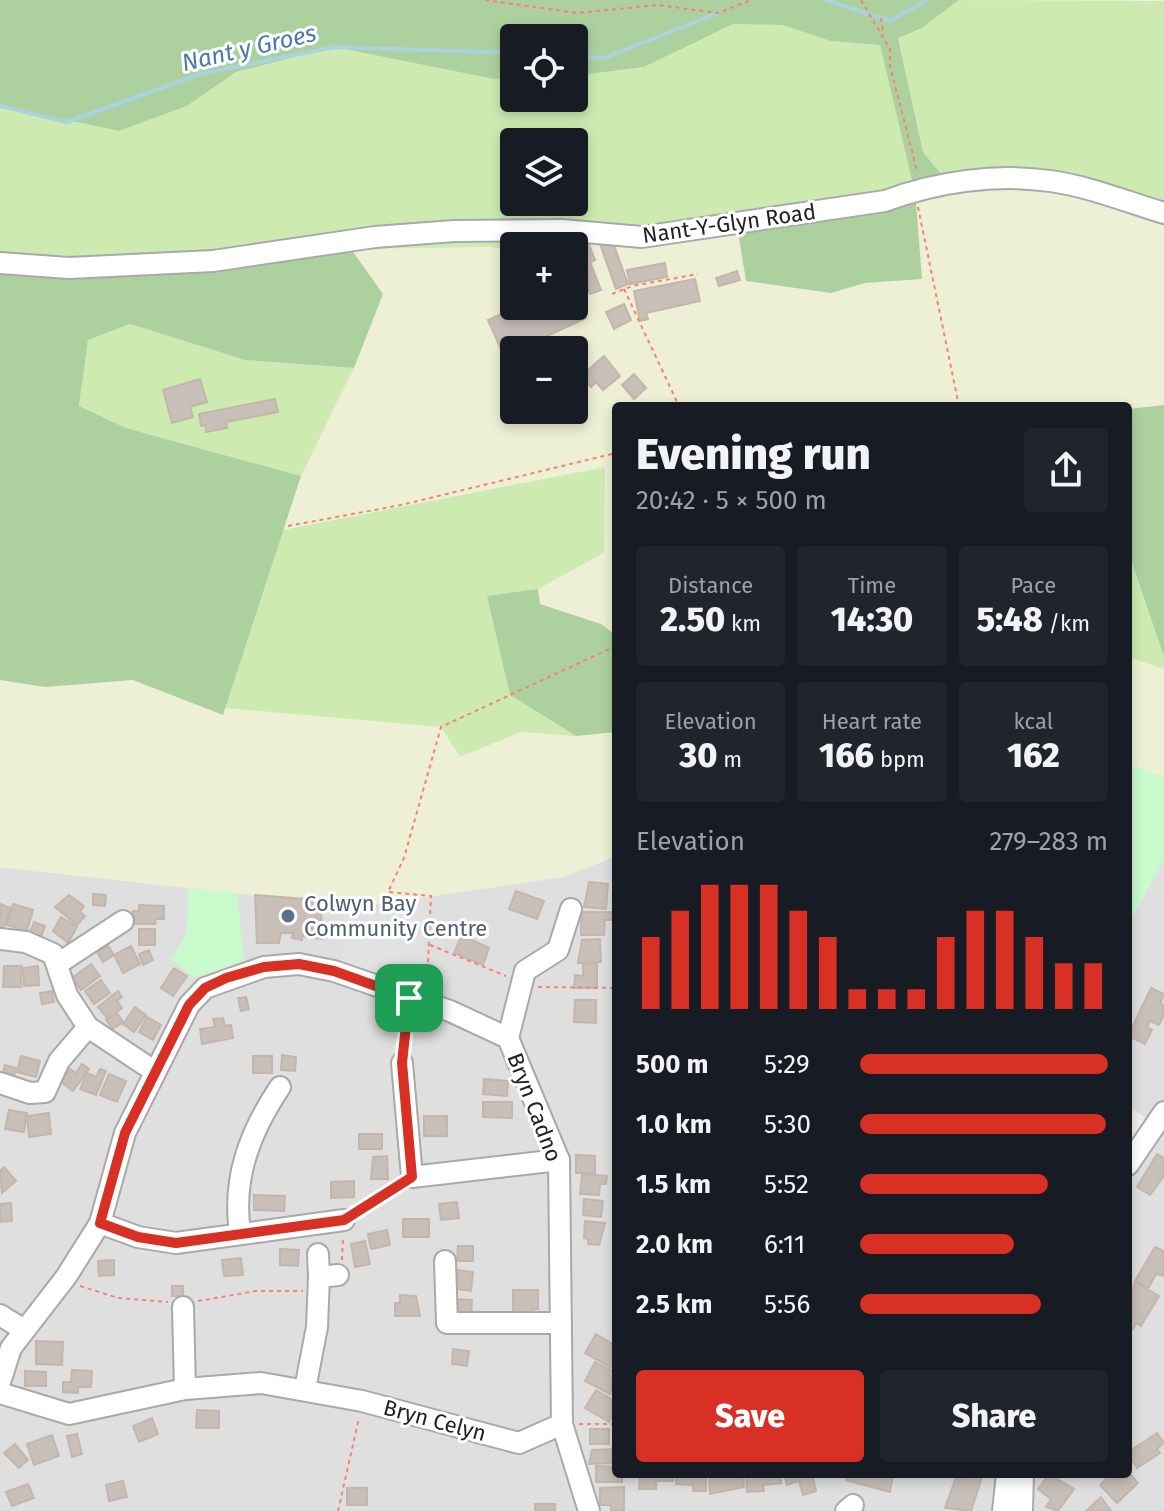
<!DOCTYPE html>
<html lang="en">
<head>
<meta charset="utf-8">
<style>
	body { margin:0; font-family:"Fira Sans",sans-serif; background:#20242c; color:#f1f3f6; height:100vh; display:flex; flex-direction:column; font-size:30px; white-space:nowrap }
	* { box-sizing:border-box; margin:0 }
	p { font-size:26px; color:#9ea1a6 }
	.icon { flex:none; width:44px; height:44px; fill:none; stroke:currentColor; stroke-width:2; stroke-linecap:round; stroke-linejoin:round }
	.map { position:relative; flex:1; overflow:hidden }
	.sheet { position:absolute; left:612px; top:402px; width:520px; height:1076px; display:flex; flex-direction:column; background:#171b24; border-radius:8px; box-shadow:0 4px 12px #0003 }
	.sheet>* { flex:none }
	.buttons { position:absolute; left:500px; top:24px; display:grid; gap:16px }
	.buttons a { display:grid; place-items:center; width:88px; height:88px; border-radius:8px; background:#171b24; box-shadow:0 4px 12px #0003; font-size:40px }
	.pin { position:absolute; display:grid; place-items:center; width:68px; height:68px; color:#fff; margin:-34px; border-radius:16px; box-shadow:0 4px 12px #0006 }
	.round { display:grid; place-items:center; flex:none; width:84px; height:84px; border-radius:8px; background:#20242c }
	.headline { display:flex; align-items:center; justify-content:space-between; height:136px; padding:0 24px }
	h1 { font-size:44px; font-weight:800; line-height:60px }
	.metrics { display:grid; grid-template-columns:repeat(3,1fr); gap:12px; height:136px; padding:8px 24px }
	.metrics div { display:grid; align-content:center; border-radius:8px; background:#20242c; text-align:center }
	.metrics b { font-size:34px; font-weight:800 }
	.metrics small { font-size:22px; font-weight:400 }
	.metrics p { font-size:22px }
	.chart { height:224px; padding:16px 24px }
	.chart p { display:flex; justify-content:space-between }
	.chart svg { width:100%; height:144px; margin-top:8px; stroke:#d93025; stroke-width:6 }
	.primary-button { display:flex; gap:16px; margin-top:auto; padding:16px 24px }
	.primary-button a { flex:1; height:92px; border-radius:8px; background:#d93025; color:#fff; font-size:32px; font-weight:800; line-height:92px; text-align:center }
	.primary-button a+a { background:#20242c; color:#f1f3f6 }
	ul { padding:0 24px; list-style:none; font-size:26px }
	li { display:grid; grid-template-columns:128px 96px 1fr; align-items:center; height:60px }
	li i { height:20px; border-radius:10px; background:#d93025 }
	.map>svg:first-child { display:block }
	.residential { fill:#e0dfdf }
	.farmland { fill:#eef0d5; fill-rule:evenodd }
	.grass { fill:#cdebb0; fill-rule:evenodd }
	.forest { fill:#add19e }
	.park { fill:#c8facc }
	.parking { fill:#e2e2e2 }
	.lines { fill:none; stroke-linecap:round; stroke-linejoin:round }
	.stream { stroke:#aad3df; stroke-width:4 }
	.building { fill:#c7bfb8; stroke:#c4b6ab; stroke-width:2 }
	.minor-casing { stroke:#a9a9a9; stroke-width:24 }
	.path { stroke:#fa8072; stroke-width:2; stroke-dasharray:4 4; stroke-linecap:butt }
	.minor { stroke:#fff; stroke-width:20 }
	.route-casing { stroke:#fff; stroke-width:16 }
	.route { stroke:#d93025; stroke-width:10 }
	.service-dot { fill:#5c6f8a; stroke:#fff; stroke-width:3 }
	.labels { text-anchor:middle; stroke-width:6; stroke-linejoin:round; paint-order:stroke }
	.street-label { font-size:22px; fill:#222; stroke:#fff }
	.service-label { font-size:22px; fill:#4e5e75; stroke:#fff; text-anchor:start }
	.water-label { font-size:24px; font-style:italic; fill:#4a7aab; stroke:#fff }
</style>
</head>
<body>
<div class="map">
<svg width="1164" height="1511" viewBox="0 0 1164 1511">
	<rect width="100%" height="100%" fill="#f2efe9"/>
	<!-- residential -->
	<path class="residential" d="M616,856V1474H1128V1165L1154,1124L1128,1106V926L1164,859V1511H0V867L249,895L380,904L563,877Z"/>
	<!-- farmland -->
	<g class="farmland">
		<path d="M959,0H1117L1130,4L1164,0V405L1128,409L616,406V635L601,624L540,604L538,589L604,553V467L283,530L301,476L354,368L383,294L351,249L0,106L119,131L187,106L236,72L334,47L494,79L514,78V98H574V76L644,67L732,24L782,25L831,41L922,28ZM514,142H574V202H514ZM514,246H574V306H514ZM514,350H574V410H514Z"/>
		<path d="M1128,657L1164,669V777L1128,764Z"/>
		<path d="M0,680L45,687L133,680L222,715L225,708L441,727L460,757L521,732L573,736L616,732V856L563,877L380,904L249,895L0,867Z"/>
	</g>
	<!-- grass -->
	<g class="grass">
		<path d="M959,0L1164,1V207L1112,190L943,178L923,152L898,38L922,28Z"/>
		<path d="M732,24L782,25L831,41L880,45L913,184L883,195L686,227L0,263V106L119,131L187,106L236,72L334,47L494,79L514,78V98H574V76L644,67ZM514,142H574V202H514Z"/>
		<path d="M558,234L548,246H514V250L488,247L351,249L350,243Z"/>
		<path d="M130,324L245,360L354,368L301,476L126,428L79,406L88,339Z"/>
		<path d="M605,467L604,553L538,589L488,596L510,695L576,736L521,732L460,757L441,727L225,708L283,530Z"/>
		<path d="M1128,551L1164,657V669L1128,657Z"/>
	</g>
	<!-- forest -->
	<g class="forest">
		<path d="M0,0H959L922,28L898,38L923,152L949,184L915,190L922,279L865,283L831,293L746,281L738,232L914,189L880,45L831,41L782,25L733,24L644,67L574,76V38H514V78L494,79L334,47L236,72L187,106L119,131L0,106Z"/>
		<path d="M351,249L383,294L354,368L245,360L130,324L88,340L79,406L126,428L301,476L223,715L133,680L45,687L0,680V263Z"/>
		<path d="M1164,405V657L1128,551V409Z"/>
		<path d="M538,589L540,604L601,624L616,635V732L576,736L510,695L487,596Z"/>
	</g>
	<!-- park -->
	<g class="park">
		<path d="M1128,764L1164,777V859L1128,926Z"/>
		<path d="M188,888L237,893L244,957L240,962L194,978L171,959L187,933Z"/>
	</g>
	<!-- parking -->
	<path class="parking" d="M428,901L421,995L342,966L344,906L394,910Z"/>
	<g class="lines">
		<!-- stream -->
		<g class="stream">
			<path d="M826,0L890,21L927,0"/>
			<path d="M574,56L604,58L718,13"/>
			<path d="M0,106L67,122L200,74L334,47L514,53"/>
		</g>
	</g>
	<!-- building -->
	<g class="building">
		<path d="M587,240L595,260L590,262L601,290L590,294L582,275L574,278V266L584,262L577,244Z"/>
		<path d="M612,240L628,284L616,289L600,244Z"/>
		<path d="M665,263L667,277L630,284L627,270Z"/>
		<path d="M737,271L740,280L719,286L716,278Z"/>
		<path d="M695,279L700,301L646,313L648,319L640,321L634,291Z"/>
		<path d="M574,292L586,318L504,356L488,320L520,306H574Z"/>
		<path d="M624,304L631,320L614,329L606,312Z"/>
		<path d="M604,356L620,376L603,390L596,382L591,387L581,376Z"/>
		<path d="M634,374L646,388L634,399L622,385Z"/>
		<path d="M200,379L207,402L190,407L193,417L172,423L163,390Z"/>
		<path d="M275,399L278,412L226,422L227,428L206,432L205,425L201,426L199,414Z"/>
		<path d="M589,882L608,884L606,909L584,907Z"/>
		<path d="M516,891L544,901L537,919L509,909Z"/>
		<path d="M93,894L106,895L105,906L93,905Z"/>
		<path d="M69,895L84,906L80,912L85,916L77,925L55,907Z"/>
		<path d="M255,895L320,900L323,939L302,936V940L292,938L293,933H281L279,943H257Z"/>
		<path d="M0,904L11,908L4,927L0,926Z"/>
		<path d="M13,904L33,910L27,931L7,925Z"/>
		<path d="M139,905L164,906V919H156L155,924H133V911H139Z"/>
		<path d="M581,912H613V920H605L604,935H581Z"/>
		<path d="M61,917L77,927L68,943L53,931Z"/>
		<path d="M34,922L45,926L41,937L30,933Z"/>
		<rect x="139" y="929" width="16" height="16"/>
		<path d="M462,935L489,948L483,965L454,953Z"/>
		<path d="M600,939L601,962L578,963L582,940Z"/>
		<path d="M108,946L114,955L103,962L97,952Z"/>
		<path d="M131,946L140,964L123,973L114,955Z"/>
		<path d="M149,950L153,960L143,965L139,954Z"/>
		<path d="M91,964L100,976L81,990L72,978Z"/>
		<path d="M583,964H597V988H574L575,975L583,976Z"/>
		<path d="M4,966H22L21,987H3Z"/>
		<path d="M38,966L39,985L24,986L23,968Z"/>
		<path d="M174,968L187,976L173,996L161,988Z"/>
		<path d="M101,980L110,993L94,1004L85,991Z"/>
		<path d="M1151,988L1164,994L1160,1003L1164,1005V1014L1159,1025L1150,1021L1147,1027L1152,1030L1145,1044L1128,1036Z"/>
		<path d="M52,991L54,1002L42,1004L40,993Z"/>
		<path d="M118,991L122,997L117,1001L122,1008L108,1019L98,1007Z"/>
		<path d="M246,997L249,1009L241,1011L238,998Z"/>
		<path d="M575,1000H596V1023L574,1022Z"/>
		<path d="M135,1007L146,1015L134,1032L123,1024Z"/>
		<path d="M117,1013L123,1022L113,1029L106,1020Z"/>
		<path d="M147,1017L161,1025L153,1040L139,1032Z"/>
		<path d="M223,1018L225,1026L231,1025L233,1038L202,1044L200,1029L215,1027L213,1019Z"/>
		<path d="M282,1055L296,1057L295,1071L281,1070Z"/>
		<path d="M21,1056L40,1061L36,1077L17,1072Z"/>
		<rect x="253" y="1056" width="19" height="17"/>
		<path d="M82,1064L89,1069L73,1091L61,1082L70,1069L76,1073Z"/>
		<path d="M5,1065L16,1068L13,1079L2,1076Z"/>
		<path d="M100,1069L106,1071L96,1095L80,1089L87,1073L96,1077Z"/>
		<path d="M109,1074L126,1081L117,1102L100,1095Z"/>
		<path d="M484,1079L508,1081L507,1096L483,1094Z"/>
		<path d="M483,1102H512V1118L483,1117Z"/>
		<path d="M9,1110L27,1113L24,1132L5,1129Z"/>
		<path d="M49,1113L51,1134L29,1137L27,1116Z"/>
		<rect x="424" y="1116" width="23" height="20"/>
		<rect x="359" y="1134" width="23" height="15"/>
		<path d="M1157,1154L1164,1158V1176L1150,1195L1137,1187Z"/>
		<path d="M576,1155L595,1156V1173H576Z"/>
		<path d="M387,1156L388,1179H371L373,1157Z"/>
		<path d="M4,1167L16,1181L2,1193L0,1171Z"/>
		<path d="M582,1174L607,1176L606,1184H600L599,1195L580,1194Z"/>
		<path d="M354,1181V1197L331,1198V1182Z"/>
		<path d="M254,1195L285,1196L284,1211L254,1210Z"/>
		<path d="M584,1199L603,1201L601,1217L583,1215Z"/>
		<path d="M457,1202L459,1218L441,1220L439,1204Z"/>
		<path d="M11,1203L12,1221L0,1222V1204Z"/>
		<rect x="403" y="1219" width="26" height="18"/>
		<path d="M585,1221L605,1223L599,1245L588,1244V1239L584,1238Z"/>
		<path d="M387,1230L390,1245L371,1249L368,1234Z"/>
		<path d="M365,1241L370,1264L355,1267L351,1244Z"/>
		<path d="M458,1246H473V1261H457Z"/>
		<path d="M1155,1247L1164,1251V1276L1156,1274L1149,1287H1145L1135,1281Z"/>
		<path d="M280,1249L299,1250L298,1266L280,1265Z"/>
		<path d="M241,1258L243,1275L224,1276L222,1260Z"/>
		<path d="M114,1260V1275L99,1276L98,1261Z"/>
		<path d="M457,1270L473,1272L471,1291L455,1289Z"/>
		<path d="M1135,1282L1159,1296L1141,1326L1136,1323L1133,1329L1128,1327V1304Z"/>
		<rect x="172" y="1286" width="11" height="10"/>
		<path d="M513,1290H538V1309H533V1318H513Z"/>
		<path d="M400,1295L416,1296L420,1316H395V1303H400Z"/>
		<path d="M455,1299L472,1300L471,1320L454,1319Z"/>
		<path d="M596,1334L616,1346V1356L610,1367L585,1353Z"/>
		<path d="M36,1341L63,1342L62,1365L36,1364Z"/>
		<path d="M453,1349L469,1351L467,1366L452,1364Z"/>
		<path d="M595,1362L616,1373L610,1394L585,1381Z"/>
		<path d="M72,1370L92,1371L91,1387H78V1393L63,1392V1382H71Z"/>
		<path d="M25,1371L46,1372V1386H25Z"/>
		<path d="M596,1390L616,1402V1411L609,1422L585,1408Z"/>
		<path d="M197,1410L219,1411V1428H196Z"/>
		<path d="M152,1418L158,1434L139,1442L133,1426Z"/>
		<rect x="590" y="1429" width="19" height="15"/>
		<path d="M1157,1433L1164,1443L1157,1449L1160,1453L1137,1468L1128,1452Z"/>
		<path d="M77,1434L82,1454L72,1457L67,1436Z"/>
		<path d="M52,1435L59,1456L34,1465L27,1444Z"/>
		<path d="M15,1444L28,1460L19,1468L4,1453Z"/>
		<path d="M616,1449V1463L589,1464L592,1450Z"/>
		<path d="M596,1466L616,1467V1474H622V1482H596Z"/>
		<path d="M1128,1472L1138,1483L1117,1503L1100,1485L1111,1474L1120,1480Z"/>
		<path d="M640,1474H673V1481H656V1489H639Z"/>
		<path d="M676,1474H706V1491H693V1485L676,1484Z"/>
		<path d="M709,1474H743L744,1487L710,1494Z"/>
		<path d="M746,1474H780L781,1483L763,1485L764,1491L747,1492Z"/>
		<path d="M784,1474H812L816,1491L803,1495L799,1481L787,1485Z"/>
		<path d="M847,1474H893L890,1492L846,1480Z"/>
		<path d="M965,1474H983L971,1511L945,1508L956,1477L963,1479Z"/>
		<path d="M1049,1474L1074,1489L1058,1511L1046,1507L1051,1499L1038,1489Z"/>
		<path d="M123,1481L127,1497L109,1501L106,1485Z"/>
		<path d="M28,1484L34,1498L12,1506L6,1492Z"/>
		<path d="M624,1487V1511H611V1505H600V1488Z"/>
		<rect x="347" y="1488" width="20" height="17"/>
		<path d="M1101,1497L1111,1511H1086Z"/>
		<rect x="535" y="1504" width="20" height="7"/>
	</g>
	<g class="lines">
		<defs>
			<g id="minor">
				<path d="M0,263L69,268L213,261L375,237L454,231L562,230L642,237L885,201C936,182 996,173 1050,181C1088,186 1127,202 1164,213"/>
				<path d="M0,939L26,942L53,954L67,995L88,1027L154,1071"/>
				<path d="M59,963L123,921"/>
				<path d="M508,1038L525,971L558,950L571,909"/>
				<path d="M402,1063L412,1177L559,1160"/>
				<path d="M0,1083L30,1093L45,1092L59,1061L88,1027"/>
				<path d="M1128,1165L1164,1112"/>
				<path d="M100,1223L138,1237L176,1243L344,1220"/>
				<path d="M240,1232C232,1178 250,1132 280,1087"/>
				<path d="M318,1254L319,1277"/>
				<path d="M445,1261L447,1323H561"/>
				<path d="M183,1307L185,1389"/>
				<path d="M0,1315L24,1330"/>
				<path d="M0,1382L11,1348L66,1277L100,1223L125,1133L189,1005L205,988L264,967L299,964L334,971L450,1011L508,1038L559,1160L562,1424L589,1511"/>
				<path d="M305,1389L317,1327L319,1277L338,1275"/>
				<path d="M0,1393L69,1414L185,1389L261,1383L362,1401L519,1443L562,1424"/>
				<path d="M846,1511L853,1505"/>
				<path d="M1003,1511L1007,1474"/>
				<path d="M1022,1511L1023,1474"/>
			</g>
		</defs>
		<!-- minor casing -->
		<use href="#minor" class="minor-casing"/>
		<!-- path -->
		<g class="path">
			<path d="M485,0L577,13L658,5L718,13L751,0"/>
			<path d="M861,0L890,49V66L917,171"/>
			<path d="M881,18L883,32"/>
			<path d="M918,207L959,406"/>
			<path d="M624,289L679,406"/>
			<path d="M612,294L632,286L698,274"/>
			<path d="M288,526L401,505L616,453"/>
			<path d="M430,945L506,976"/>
			<path d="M427,986L431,896L388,892L404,858L441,727L616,646"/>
			<path d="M538,987L616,988"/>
			<path d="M405,1046L408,1013"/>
			<path d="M358,1211L397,1187"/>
			<path d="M342,1260L343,1238"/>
			<path d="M80,1286L118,1298L168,1302"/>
			<path d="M198,1301L256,1291H303"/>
			<path d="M579,1424H616"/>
			<path d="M338,1511L359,1418"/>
		</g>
		<!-- minor -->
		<use href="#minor" class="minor"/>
	</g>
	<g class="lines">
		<defs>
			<path id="route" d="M299,964L334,971L409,998L402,1063L412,1177L344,1220L176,1243L138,1237L100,1223L125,1133L189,1005L205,988L226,978L264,967Z"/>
		</defs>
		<!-- route casing -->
		<use href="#route" class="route-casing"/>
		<!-- route -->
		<use href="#route" class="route"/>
	</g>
	<!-- markers -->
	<circle class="service-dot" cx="288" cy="916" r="8"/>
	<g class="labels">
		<!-- street labels -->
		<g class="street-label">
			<text transform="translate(729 223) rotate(-8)" y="8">Nant-Y-Glyn Road</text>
			<text transform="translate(535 1107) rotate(69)" y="8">Bryn Cadno</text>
			<text transform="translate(435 1420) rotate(15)" y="8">Bryn Celyn</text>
		</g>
		<!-- service labels -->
		<g class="service-label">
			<text x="304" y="911">Colwyn Bay<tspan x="304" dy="25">Community Centre</tspan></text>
		</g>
		<!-- water labels -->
		<g class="water-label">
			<text transform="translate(249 48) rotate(-13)" y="8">Nant y Groes</text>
		</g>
	</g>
</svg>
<div class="buttons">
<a><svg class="icon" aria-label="locate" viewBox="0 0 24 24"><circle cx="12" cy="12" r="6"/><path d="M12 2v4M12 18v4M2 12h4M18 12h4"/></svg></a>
<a><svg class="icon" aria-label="layers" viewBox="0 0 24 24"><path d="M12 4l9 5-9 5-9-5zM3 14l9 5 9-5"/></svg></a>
<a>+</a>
<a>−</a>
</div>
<div class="pin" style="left:409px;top:998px;background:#1e9e55"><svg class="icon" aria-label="arrive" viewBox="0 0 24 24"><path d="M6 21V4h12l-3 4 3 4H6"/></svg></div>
<section class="sheet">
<div class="headline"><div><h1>Evening run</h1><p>20:42 · 5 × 500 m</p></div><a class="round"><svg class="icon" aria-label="share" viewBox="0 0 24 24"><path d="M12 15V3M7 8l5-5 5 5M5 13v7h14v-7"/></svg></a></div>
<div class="metrics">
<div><p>Distance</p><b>2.50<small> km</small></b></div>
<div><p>Time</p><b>14:30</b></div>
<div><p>Pace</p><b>5:48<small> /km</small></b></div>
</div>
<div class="metrics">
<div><p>Elevation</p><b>30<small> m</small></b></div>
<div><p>Heart rate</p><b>166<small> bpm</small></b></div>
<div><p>kcal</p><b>162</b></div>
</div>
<div class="chart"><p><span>Elevation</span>279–283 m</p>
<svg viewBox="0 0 160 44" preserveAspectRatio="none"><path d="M5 44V22M15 44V14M25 44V6M35 44V6M45 44V6M55 44V14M65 44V22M75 44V38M85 44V38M95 44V38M105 44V22M115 44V14M125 44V14M135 44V22M145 44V30M155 44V30"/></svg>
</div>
<ul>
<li><b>500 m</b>5:29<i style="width:100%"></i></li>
<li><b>1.0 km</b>5:30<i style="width:99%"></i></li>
<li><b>1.5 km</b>5:52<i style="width:76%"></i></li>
<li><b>2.0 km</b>6:11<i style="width:62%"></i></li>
<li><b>2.5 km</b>5:56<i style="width:73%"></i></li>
</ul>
<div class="primary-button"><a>Save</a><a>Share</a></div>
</section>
</div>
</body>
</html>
